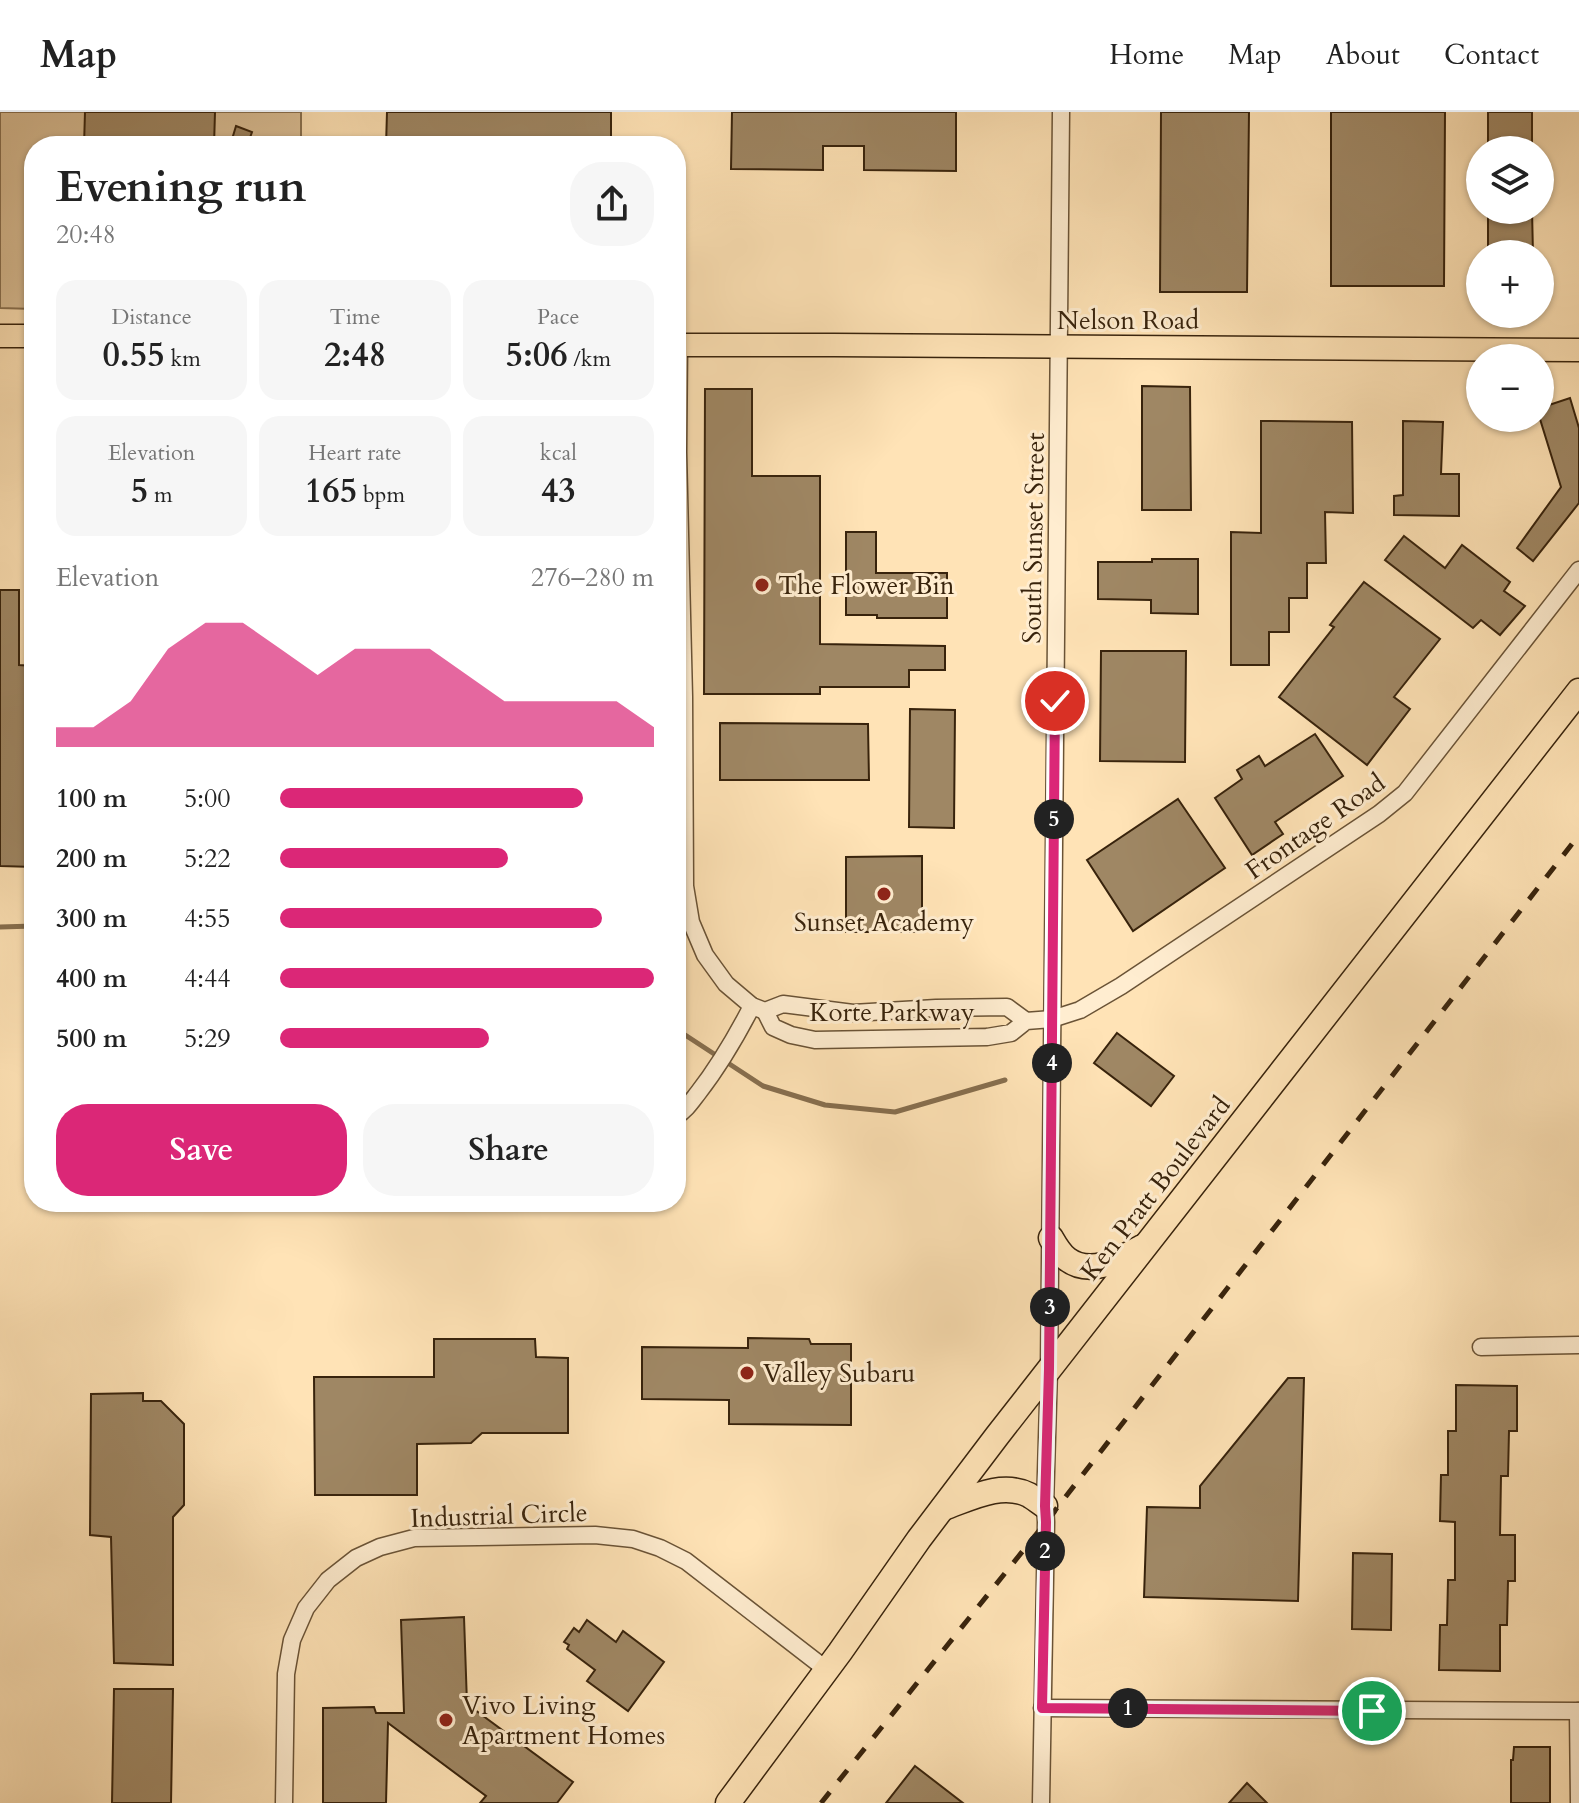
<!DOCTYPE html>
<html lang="en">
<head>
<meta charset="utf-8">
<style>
	body { margin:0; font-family:Cardo,serif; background:#f6f6f6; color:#222; height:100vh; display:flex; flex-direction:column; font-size:30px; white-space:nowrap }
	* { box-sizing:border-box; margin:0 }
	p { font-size:26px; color:#767676 }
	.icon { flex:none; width:44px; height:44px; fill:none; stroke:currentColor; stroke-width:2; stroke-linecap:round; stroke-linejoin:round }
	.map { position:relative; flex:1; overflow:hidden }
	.side { position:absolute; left:24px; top:24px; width:662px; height:1076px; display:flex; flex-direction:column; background:#fff; border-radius:32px; box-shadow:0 2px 6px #0004 }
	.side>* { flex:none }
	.controls { position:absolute; left:1466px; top:24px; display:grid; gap:16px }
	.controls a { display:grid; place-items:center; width:88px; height:88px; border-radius:50%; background:#fff; box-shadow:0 2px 6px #0004; font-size:40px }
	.pin { position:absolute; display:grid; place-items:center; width:68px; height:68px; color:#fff; margin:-34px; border:4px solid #fff; border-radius:50%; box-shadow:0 2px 8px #0007 }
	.km { position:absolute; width:40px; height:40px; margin:-20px; border-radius:50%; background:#222; color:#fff; font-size:22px; line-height:40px; text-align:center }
	.round { display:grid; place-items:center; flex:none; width:84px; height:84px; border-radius:32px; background:#f6f6f6 }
	.headline { display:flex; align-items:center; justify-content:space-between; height:136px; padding:0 32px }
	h1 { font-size:44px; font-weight:700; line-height:60px }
	.figures { display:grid; grid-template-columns:repeat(3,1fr); gap:12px; height:136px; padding:8px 32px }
	.figures div { display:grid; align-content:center; border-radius:20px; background:#f6f6f6; text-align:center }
	.figures b { font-size:34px; font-weight:700 }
	.figures small { font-size:22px; font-weight:400 }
	.figures p { font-size:22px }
	.chart { height:224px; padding:16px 32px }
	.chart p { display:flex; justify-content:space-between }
	.chart svg { width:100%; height:144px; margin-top:8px; fill:#db2777; opacity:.7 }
	.action { display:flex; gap:16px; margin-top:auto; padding:16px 32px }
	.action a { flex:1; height:92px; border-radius:32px; background:#db2777; color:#fff; font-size:32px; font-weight:700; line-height:92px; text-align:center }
	.action a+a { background:#f6f6f6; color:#222 }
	ul { padding:0 32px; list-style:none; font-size:26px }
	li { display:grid; grid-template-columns:128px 96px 1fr; align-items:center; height:60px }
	li i { height:20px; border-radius:10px; background:#db2777 }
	header { display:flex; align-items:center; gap:48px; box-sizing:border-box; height:112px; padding:0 40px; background:#fff; border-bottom:2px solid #e0e0e0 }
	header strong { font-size:38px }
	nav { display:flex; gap:44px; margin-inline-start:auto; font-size:28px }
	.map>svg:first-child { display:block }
	.green { fill:#ddc299; stroke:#8a7252; stroke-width:2 }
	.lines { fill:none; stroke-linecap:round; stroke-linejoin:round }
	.stream { stroke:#876f4f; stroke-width:5 }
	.building { fill:#9f8764; stroke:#38230c; stroke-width:2 }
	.minor-casing { stroke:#6a5336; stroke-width:19 }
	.major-casing { stroke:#38230c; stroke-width:25 }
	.highway-casing { stroke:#38230c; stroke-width:27 }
	.minor { stroke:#ffedd0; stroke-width:16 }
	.major { stroke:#ffe3b6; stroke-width:22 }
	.highway { stroke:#ffe3b6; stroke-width:24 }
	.rail { stroke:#38230c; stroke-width:5; stroke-dasharray:14 14; stroke-linecap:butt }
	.route-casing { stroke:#fff; stroke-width:16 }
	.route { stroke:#db2777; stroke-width:10 }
	.poi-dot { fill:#8f2418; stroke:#ffedd0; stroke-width:3 }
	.labels { text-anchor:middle; stroke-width:6; stroke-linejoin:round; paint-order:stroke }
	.street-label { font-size:26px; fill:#38230c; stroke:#ffedd0 }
	.poi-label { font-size:26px; fill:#38230c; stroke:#ffedd0; text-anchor:start }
</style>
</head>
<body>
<header>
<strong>Map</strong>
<nav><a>Home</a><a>Map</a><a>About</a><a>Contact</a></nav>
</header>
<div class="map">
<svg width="1579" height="1691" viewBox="0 0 1579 1691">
	<rect width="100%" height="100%" fill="#ffe3b6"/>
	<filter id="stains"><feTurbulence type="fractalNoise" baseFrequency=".0025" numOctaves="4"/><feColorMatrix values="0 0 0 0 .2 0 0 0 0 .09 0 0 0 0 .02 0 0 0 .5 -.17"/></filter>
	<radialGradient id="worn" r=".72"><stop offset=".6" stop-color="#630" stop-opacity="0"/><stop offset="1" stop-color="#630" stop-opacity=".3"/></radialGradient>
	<!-- green -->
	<path class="green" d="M0,0H301V34H34V197L0,196Z"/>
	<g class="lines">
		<!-- stream -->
		<g class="stream">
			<path d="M0,815L34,814"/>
			<path d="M676,917L763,974L825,993L895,1000L1005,968"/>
		</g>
	</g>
	<!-- building -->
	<g class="building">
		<path d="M85,0H215L214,34H84Z"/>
		<path d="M387,0H611V34H519V32L386,34Z"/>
		<path d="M732,0H956V59L864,58V34H823V58L731,57Z"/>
		<path d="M1161,0H1249L1247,180H1160Z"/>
		<path d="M1331,0H1445L1444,174H1331Z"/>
		<rect x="1488" y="0" width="44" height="38"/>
		<path d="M236,14L252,20L247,34H230Z"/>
		<path d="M1488,98H1532L1533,142H1488Z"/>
		<path d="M1142,274L1190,275L1191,398H1142Z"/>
		<path d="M705,277H752V364H820V532L945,534V558H909V575H820V582H704Z"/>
		<path d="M1570,286L1579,316V391L1533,449L1517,436L1561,375L1540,307V296Z"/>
		<path d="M1261,309L1352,310L1353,401L1325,400L1326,451H1307V486H1289V520H1269V553H1231V420L1261,421Z"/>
		<path d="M1403,309L1443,310L1441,362H1459V404L1394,403V384L1403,383Z"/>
		<path d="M846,420H876V461H947V506H877V503H846Z"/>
		<path d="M1404,424L1445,456L1462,433L1510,470L1504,479L1525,494L1500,523L1481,508L1473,516L1385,448Z"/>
		<path d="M1152,447H1198V502L1151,501V488L1098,487V450H1152Z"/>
		<path d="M1364,470L1440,527L1394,585L1410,597L1367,653L1279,585L1334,515L1330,513Z"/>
		<path d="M0,478H19V553L34,554V755L0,754Z"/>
		<path d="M1101,539H1186L1185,650L1100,649Z"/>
		<path d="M910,597L955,598L954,716L909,715Z"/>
		<path d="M720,611L868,612L869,668H720Z"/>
		<path d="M1315,622L1343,664L1275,710L1283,722L1252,743L1215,686L1242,667L1237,658L1259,644L1265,654Z"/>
		<path d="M1178,687L1225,756L1133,819L1087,748Z"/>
		<path d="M922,744V820H846V745Z"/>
		<path d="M1117,921L1174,964L1151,994L1094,951Z"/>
		<path d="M748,1226L809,1227L811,1232H851V1313L729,1312V1288L642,1287V1235L748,1236Z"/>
		<path d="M434,1227H535L536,1245L568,1246V1321H482L471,1331L417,1332V1383H315L314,1265H434Z"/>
		<path d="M1288,1266H1304L1298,1489L1144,1485L1147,1395L1200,1396V1374Z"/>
		<path d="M1456,1273L1517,1274V1319H1509L1508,1364H1501L1500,1423H1515V1469H1508L1507,1513H1500V1559L1439,1558L1440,1513H1447L1448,1468H1455V1410L1440,1409L1441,1363H1448V1319H1456Z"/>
		<path d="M143,1281V1289H161L184,1312V1393L173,1405V1553L114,1551L111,1425L90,1423L91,1282Z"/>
		<path d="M1353,1441L1392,1442L1391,1518L1352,1517Z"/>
		<path d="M464,1505L467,1592L573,1670L557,1691H480L486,1684L388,1611L386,1691H323V1596L374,1595L376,1601H404L401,1508Z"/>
		<path d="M587,1508L616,1530L623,1519L664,1550L628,1599L587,1569L595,1558L567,1537L569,1533L564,1530L574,1516L579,1520Z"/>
		<path d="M114,1577H173L171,1691H112Z"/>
		<path d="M1514,1635H1550V1691H1511V1648H1513Z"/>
		<path d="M915,1654L963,1691H886Z"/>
		<path d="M1247,1671L1267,1691H1229Z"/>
	</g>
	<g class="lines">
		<defs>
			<g id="minor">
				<path d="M679,233L678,340L684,585L685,774L691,810L705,843L726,872L752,894L765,899L783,892L853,901L936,896L1007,895L1026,909"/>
				<path d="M765,899L773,915L791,923L815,928L987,925L1011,921L1026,909L1052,907L1080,898L1121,874L1379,702L1405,681L1579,458"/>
				<path d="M676,1004C686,998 691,990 698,981C719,954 736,925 752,894"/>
				<path d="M1481,1235L1579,1233"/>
				<path d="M1042,1596L1579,1599"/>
				<path d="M1578,1599L1579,1691"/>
				<path d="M284,1691L286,1562L292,1528L306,1496L328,1468L356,1446L380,1435L414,1426L595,1423L633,1427L660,1436L686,1449L827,1558"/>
				<path d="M1041,1691L1046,1410L1045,1394L1049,1257L1061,0"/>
			</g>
			<g id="major">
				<path d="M0,224H34"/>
				<path d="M676,233H834L1579,238"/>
			</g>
			<g id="highway">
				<path d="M1051,1126C1055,1133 1060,1142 1067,1147C1091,1165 1120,1147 1142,1135"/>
				<path d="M943,1396C969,1387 1001,1369 1029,1383C1034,1386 1039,1390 1045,1394"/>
				<path d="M728,1691L840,1540L919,1427L997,1324L1579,579"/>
			</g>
		</defs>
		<!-- minor casing -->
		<use href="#minor" class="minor-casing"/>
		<!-- major casing -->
		<use href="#major" class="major-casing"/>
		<!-- highway casing -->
		<use href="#highway" class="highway-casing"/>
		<!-- minor -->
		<use href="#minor" class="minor"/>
		<!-- major -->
		<use href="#major" class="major"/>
		<!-- highway -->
		<use href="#highway" class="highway"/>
		<!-- rail -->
		<path class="rail" d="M821,1691L1046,1410L1579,723"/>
	</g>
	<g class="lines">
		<defs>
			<path id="route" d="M1055,589L1049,1257L1045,1394L1046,1410L1042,1596L1372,1599"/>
		</defs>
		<!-- route casing -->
		<use href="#route" class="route-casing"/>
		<!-- route -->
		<use href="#route" class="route"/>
	</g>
	<!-- markers -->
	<g class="poi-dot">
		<circle cx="762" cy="473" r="8"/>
		<circle cx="884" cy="782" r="8"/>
		<circle cx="747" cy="1261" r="8"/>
		<circle cx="446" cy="1608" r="8"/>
	</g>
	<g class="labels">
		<!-- street labels -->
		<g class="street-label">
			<text x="1128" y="217">Nelson Road</text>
			<text transform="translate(1033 426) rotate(-89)" y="9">South Sunset Street</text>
			<text transform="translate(1315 714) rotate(-35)" y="9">Frontage Road</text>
			<text x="892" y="909">Korte Parkway</text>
			<text transform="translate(1155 1076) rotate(-52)" y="9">Ken Pratt Boulevard</text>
			<text transform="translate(499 1403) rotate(-2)" y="9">Industrial Circle</text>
		</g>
		<!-- poi labels -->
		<g class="poi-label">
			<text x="778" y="482">The Flower Bin</text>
			<text x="884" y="819" text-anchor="middle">Sunset Academy</text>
			<text x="763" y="1270">Valley Subaru</text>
			<text x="462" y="1602">Vivo Living<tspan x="462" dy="30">Apartment Homes</tspan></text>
		</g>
	</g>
	<rect width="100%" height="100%" filter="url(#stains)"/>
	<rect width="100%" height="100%" fill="url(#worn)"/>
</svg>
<div class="controls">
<a><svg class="icon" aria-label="layers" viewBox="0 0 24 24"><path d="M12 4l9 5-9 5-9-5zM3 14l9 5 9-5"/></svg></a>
<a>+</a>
<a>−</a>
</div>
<div class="pin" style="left:1372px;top:1599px;background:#1e9e55"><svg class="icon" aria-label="arrive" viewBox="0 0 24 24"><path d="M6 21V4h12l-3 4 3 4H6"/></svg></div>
<div class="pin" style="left:1055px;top:589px;background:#d93025"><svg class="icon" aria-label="check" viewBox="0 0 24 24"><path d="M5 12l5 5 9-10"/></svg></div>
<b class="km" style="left:1128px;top:1596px">1</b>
<b class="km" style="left:1045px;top:1439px">2</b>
<b class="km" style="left:1050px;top:1195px">3</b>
<b class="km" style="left:1052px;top:951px">4</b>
<b class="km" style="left:1054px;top:707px">5</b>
<section class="side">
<div class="headline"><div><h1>Evening run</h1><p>20:48</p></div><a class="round"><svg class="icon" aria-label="share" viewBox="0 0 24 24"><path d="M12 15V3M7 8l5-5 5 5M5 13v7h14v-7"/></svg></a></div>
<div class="figures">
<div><p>Distance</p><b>0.55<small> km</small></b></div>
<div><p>Time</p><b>2:48</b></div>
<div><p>Pace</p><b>5:06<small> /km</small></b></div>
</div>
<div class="figures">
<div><p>Elevation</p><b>5<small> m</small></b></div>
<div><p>Heart rate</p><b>165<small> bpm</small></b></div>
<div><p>kcal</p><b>43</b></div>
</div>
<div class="chart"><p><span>Elevation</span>276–280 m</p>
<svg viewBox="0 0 160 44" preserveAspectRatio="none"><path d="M0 44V38L10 38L20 30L30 14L40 6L50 6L60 14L70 22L80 14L90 14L100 14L110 22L120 30L130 30L140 30L150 30L160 38V44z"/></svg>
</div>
<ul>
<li><b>100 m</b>5:00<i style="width:81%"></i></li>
<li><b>200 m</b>5:22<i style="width:61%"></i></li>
<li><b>300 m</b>4:55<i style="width:86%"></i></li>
<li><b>400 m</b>4:44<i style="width:100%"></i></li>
<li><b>500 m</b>5:29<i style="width:56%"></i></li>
</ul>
<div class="action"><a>Save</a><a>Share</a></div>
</section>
</div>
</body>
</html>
